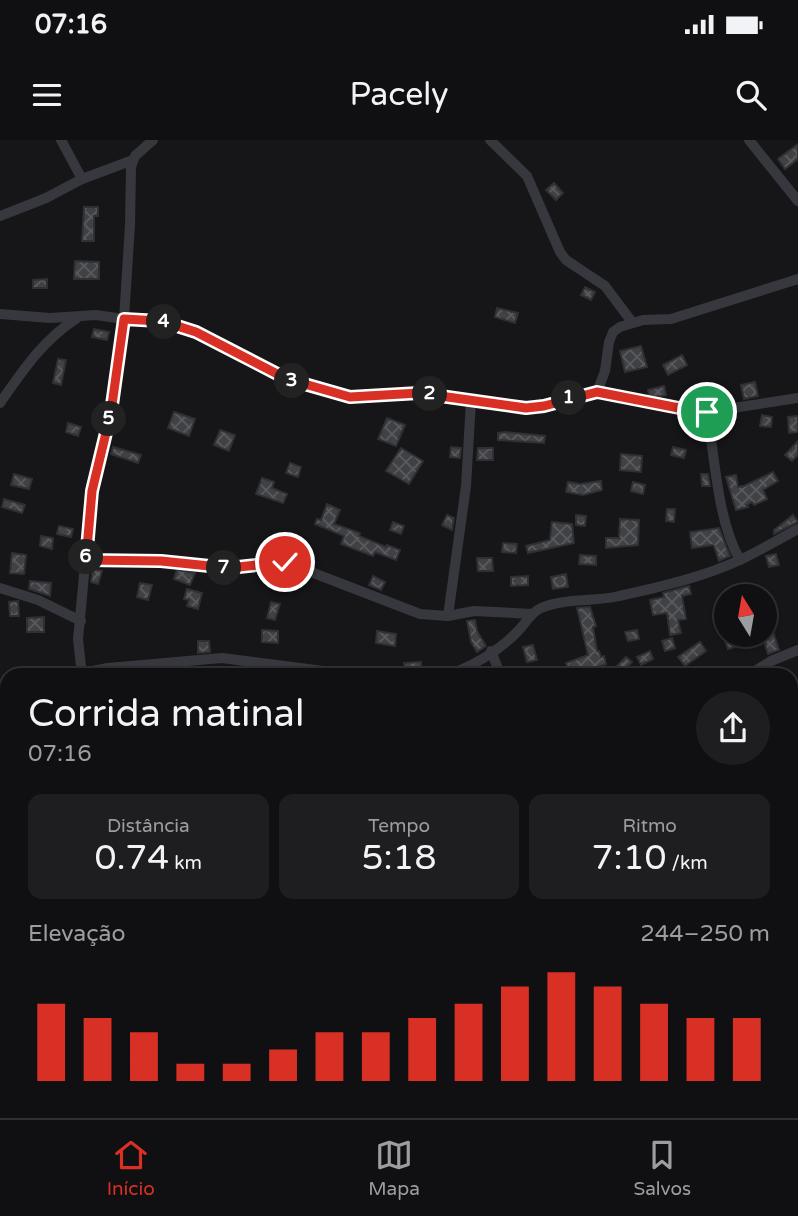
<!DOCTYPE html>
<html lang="pt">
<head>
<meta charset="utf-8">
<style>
	body { margin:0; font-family:"Varela Round",sans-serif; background:#1e1e20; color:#f1f3f6; height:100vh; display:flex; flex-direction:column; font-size:26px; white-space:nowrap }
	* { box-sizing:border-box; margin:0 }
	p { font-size:23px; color:#9c9d9f }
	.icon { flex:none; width:38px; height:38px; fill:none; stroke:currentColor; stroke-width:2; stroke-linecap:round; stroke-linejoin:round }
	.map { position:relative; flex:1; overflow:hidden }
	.panel { position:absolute; left:0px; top:528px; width:798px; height:450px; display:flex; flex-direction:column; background:#101012; border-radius:21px 21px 0 0; box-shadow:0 2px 5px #0004,0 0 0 2px #303032 }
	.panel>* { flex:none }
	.needle { width:46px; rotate:349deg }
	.tools { position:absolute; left:714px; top:444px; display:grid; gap:14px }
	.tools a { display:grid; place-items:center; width:63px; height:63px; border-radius:50%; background:#101012; box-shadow:0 2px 5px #0004,0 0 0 2px #303032; font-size:35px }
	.pin { position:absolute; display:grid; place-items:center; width:60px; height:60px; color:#fff; margin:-30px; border:4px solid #fff; border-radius:50%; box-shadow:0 2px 7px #0007 }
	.km { position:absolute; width:35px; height:35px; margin:-18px; border-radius:50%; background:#222; color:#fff; font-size:19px; line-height:35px; text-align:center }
	.round { display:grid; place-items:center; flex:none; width:74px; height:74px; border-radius:37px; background:#1e1e20 }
	.overview { display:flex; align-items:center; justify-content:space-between; height:119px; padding:0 28px }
	h1 { font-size:38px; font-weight:600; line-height:52px }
	.stats { display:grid; grid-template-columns:repeat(3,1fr); gap:10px; height:119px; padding:7px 28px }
	.stats div { display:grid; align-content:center; border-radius:14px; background:#1e1e20; text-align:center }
	.stats b { font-size:35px; font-weight:600 }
	.stats small { font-size:19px; font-weight:400 }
	.stats p { font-size:19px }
	.chart { height:196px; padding:14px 28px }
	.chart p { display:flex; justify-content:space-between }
	.chart svg { width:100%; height:126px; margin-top:7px; stroke:#d93025; stroke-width:6 }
	.status { display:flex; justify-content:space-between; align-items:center; height:49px; padding:0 35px; background:#101012; direction:ltr }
	.status svg { height:19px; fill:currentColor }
	header { display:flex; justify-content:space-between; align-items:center; height:91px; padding:0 28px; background:#101012; font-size:32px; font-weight:600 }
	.tab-bar { display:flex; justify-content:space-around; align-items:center; height:98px; border-top:2px solid #303032; background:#101012; font-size:19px; color:#9c9d9f }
	.tab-bar a { display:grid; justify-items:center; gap:4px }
	.tab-bar .selected { color:#d93025 }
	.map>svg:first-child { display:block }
	.building { fill:url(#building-cross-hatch); stroke:#303034; stroke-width:2 }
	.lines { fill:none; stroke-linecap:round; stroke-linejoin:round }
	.minor { stroke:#37383d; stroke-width:10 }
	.route-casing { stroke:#fff; stroke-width:14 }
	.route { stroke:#d93025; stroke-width:9 }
</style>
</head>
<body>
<div class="status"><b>07:16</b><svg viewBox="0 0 49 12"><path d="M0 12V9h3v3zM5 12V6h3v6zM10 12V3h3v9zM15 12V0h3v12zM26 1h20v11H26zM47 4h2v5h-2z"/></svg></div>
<header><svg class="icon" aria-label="menu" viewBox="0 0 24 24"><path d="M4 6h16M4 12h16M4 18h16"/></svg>Pacely<svg class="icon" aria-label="search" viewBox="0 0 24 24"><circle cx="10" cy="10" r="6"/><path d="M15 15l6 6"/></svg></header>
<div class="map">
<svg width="798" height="978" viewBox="0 0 798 978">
	<defs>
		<pattern id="building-cross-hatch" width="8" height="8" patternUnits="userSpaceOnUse" patternTransform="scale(1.75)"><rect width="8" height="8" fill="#404145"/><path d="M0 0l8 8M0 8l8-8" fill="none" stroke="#595a5e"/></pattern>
	</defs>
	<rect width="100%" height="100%" fill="#161618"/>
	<!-- building -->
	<g class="building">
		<path d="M798,4V19L785,29L778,19Z"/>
		<path d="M554,43L563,53L556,60L546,50Z"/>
		<path d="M84,67H98V76H94V101H82Z"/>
		<path d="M75,121L99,122V139H74Z"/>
		<path d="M47,139V148H33V140Z"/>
		<path d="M585,147L595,152L591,160L581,155Z"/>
		<path d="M497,168L518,173L515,183L495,177Z"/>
		<path d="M94,189L109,192L107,200L92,197Z"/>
		<path d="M641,206L647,227L625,232L620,211Z"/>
		<path d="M682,215L687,225L668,235L663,225Z"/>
		<path d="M58,219L66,220L61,245L53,243Z"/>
		<path d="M755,242L758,256L744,259L741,245Z"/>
		<path d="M664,246L666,255L657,257L649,255L648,250Z"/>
		<path d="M723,250L724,261L713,263L711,252Z"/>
		<path d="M174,272L195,279L189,296L168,288Z"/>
		<path d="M762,275L772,277L771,287L760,286Z"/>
		<path d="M798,276V292L789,293L788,277Z"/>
		<path d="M387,278L405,285L396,306L378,299Z"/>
		<path d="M68,283L81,287L78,296L66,292Z"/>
		<path d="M220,290L235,295L229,311L214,305Z"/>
		<path d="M506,292L545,296L544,303L498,300V293Z"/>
		<path d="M798,301V315L792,321L785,315Z"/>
		<path d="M113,307L141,315L138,323L111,314Z"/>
		<path d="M451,307L461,308L460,318L450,317Z"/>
		<path d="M673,307L686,310L684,318L671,315Z"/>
		<path d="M401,308L423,321L409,344L386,331Z"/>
		<path d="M478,308H493V320H477Z"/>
		<path d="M621,314L642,316L641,332L620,330Z"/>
		<path d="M290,323L301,327L298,337L286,333Z"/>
		<path d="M773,332L778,341L763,350L767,359L754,365L752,362L747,365L748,367L736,370L726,337L736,335L738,347L742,346V347Z"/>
		<path d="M14,334L32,339L29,349L11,345Z"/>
		<path d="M701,334H708L710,346H702Z"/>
		<path d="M262,338L274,342L272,348L287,354L283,363L256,354Z"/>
		<path d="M601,341L602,350L583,355L566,352L568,342L580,344Z"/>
		<path d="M633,342L645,345L643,354L631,351Z"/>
		<path d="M4,359L25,365L22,373L2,367Z"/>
		<path d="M327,364L340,370L334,384L360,393L359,396L386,407L387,405L400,410L396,420L375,412L373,416L341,404L344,396L315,384L317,379L321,380Z"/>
		<path d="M667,369H675L674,382L666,381Z"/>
		<path d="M447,375L454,378L452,390L442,385Z"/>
		<path d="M576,375L586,376L585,386L576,385Z"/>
		<path d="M793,375L798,382L774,394V390Z"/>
		<path d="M620,379L639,380L638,405L606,408V398H619Z"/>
		<path d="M393,382L404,386L401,394L390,390Z"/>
		<path d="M552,382L572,384L574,403L528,413L526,406L550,400Z"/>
		<path d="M59,386L73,389L71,397L57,394Z"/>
		<path d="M719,388L730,416L719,421L714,406L712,405L692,408L690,392Z"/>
		<path d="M41,396L53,398L52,409L40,406Z"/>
		<path d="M503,403L517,404L516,413L502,412Z"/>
		<path d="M12,413L26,415L24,434L10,433Z"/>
		<path d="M776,414L779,425L769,427L766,416Z"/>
		<path d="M580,415L596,416V425L579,424Z"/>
		<path d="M477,418H492L493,431H478Z"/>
		<path d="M93,429L102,431L98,444L91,442Z"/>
		<path d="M177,430L195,433L190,445L174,439Z"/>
		<path d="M566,434L568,447L553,449L551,437Z"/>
		<path d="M373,436L385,442L381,450L369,445Z"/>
		<path d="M528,436V445L511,446V437Z"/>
		<path d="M30,441L51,443L50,456L29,449Z"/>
		<path d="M140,443L152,445L148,460L137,457Z"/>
		<path d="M689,446L691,454L682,456L686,479L678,480L681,493L670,495L667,473L653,475L650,460L664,457L663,453Z"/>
		<path d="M187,449L202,453L198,469L187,466L189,460L184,459Z"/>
		<path d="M18,461L19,476H10L9,462Z"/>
		<path d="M271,462L280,464L275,480L267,478Z"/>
		<path d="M590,467L596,486L593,487L597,511H599L601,517L604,516L606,524L570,536L566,523L588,515L577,468Z"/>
		<path d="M765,473H767L779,510L768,514L762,495H765Z"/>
		<path d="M44,477V492H27V478Z"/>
		<path d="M475,480L477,491L486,506L477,512L471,502L467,481Z"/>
		<path d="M262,490L278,491V503L262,502Z"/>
		<path d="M637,490L639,499L628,501L625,492Z"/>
		<path d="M377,491L396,494L395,506L376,503Z"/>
		<path d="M734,495H746L748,503L728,509L724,498Z"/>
		<path d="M672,498L675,508L665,511L662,501Z"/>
		<path d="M198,501H209L210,512L198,513Z"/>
		<path d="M700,502L706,511L685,526L678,517Z"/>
		<path d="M533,505L537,520L527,522L523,507Z"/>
		<path d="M650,511L653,519L641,525L637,517Z"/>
		<path d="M626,517L632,522L620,534L614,529Z"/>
		<path d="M421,522L422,536H405L404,523Z"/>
	</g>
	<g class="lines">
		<!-- minor -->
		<g class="minor">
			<path d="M61,0L82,39"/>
			<path d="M490,0L527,36L560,112L566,120L605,146L632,182"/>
			<path d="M749,0L798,61"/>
			<path d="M0,76L46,58L82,39L133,20"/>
			<path d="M0,174L50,178L96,175L124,179L159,181L196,192L287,239L350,257L420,252L526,268L597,252L679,269L707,272L798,258"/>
			<path d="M597,252L605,231L609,202L613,192L620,187L643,180L671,179L798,139"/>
			<path d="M0,263C24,229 42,201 77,178"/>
			<path d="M707,272C715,317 717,380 740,420"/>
			<path d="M86,420L161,421L229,428L285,422L420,474L448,476L474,471L532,474"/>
			<path d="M0,448L38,460L81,481"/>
			<path d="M448,476L466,346L471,261"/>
			<path d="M491,511L501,536"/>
			<path d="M82,533L108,528L222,518L362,536"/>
			<path d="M82,536L78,499L92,351L111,272L124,179L130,85L131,27L135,16L153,0"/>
			<path d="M441,536C467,531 500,510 518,491C526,483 530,473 541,468C564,458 595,462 619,456C660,447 704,437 742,419C761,410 779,399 798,389"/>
			<path d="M747,536L771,521L798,510"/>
			<path d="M0,552H7"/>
			<path d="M791,605L798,609"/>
			<path d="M791,728L798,720"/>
			<path d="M0,965L7,950"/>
			<path d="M644,971L645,978"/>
			<path d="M778,971L782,978"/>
			<path d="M749,978L757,971"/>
		</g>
	</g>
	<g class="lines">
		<defs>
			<path id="route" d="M285,422L229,428L161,421L86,420L92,351L111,272L124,179L159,181L174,185L196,192L287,239L350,257L419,253L526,268L544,266L597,252L679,268L707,272"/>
		</defs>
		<!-- route casing -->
		<use href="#route" class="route-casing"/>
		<!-- route -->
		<use href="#route" class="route"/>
	</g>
</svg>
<div class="tools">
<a><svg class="needle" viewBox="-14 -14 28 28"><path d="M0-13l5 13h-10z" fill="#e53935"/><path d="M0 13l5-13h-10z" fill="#9c9d9f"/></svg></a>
</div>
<div class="pin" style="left:707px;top:272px;background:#1e9e55"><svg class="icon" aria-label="arrive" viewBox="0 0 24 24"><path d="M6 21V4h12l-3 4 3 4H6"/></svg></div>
<div class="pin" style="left:285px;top:422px;background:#d93025"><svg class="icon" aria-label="check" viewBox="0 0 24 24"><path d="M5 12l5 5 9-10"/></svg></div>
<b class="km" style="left:569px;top:258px">1</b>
<b class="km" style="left:430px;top:254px">2</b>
<b class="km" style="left:292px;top:241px">3</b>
<b class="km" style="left:164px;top:182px">4</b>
<b class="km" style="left:109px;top:279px">5</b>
<b class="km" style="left:86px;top:417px">6</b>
<b class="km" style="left:224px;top:428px">7</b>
<section class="panel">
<div class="overview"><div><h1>Corrida matinal</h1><p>07:16</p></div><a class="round"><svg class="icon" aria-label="share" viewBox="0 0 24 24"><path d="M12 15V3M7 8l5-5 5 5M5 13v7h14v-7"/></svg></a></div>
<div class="stats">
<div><p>Distância</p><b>0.74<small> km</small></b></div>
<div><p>Tempo</p><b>5:18</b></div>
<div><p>Ritmo</p><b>7:10<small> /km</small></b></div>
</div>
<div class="chart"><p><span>Elevação</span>244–250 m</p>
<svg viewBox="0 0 160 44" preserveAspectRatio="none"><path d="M5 44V17M15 44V22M25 44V27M35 44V38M45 44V38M55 44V33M65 44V27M75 44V27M85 44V22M95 44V17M105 44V11M115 44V6M125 44V11M135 44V17M145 44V22M155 44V22"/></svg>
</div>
</section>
</div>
<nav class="tab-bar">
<a class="selected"><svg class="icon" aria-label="home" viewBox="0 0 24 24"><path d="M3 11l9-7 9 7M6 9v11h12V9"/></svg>Início</a>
<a><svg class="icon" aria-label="map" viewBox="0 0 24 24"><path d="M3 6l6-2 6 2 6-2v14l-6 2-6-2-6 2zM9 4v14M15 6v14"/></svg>Mapa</a>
<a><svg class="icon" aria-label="saved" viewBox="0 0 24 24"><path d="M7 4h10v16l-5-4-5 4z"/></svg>Salvos</a>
</nav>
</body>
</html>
